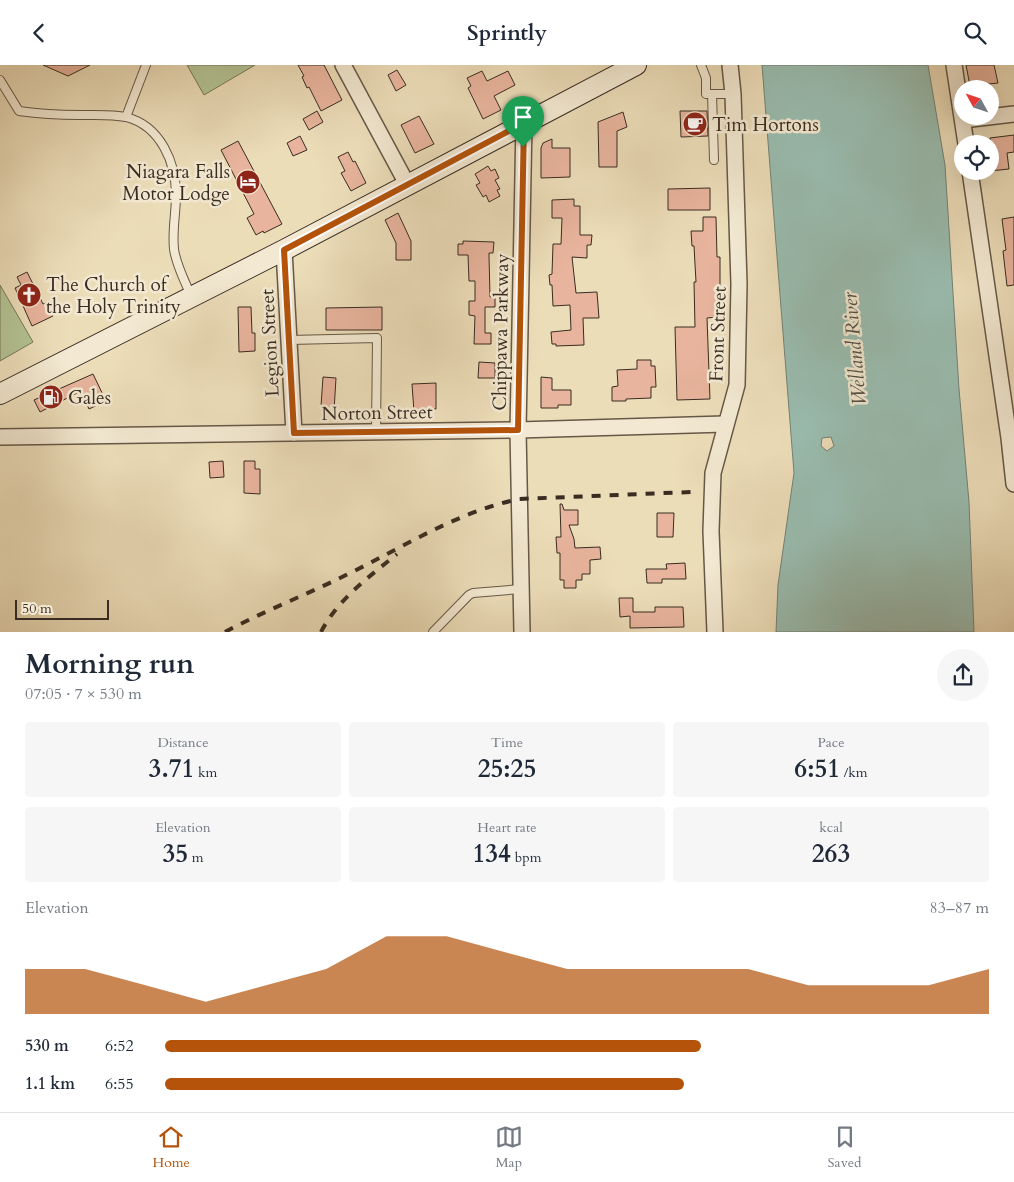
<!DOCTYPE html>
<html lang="en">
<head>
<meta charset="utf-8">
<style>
	body { margin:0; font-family:Cardo,serif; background:#f6f6f7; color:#1f2937; height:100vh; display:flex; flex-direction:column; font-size:19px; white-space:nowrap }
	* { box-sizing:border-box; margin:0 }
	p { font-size:16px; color:#747a83 }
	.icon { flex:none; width:28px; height:28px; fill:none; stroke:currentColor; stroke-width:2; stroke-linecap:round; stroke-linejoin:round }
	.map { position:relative; height:567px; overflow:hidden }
	.details { display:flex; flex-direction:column; background:#fff; flex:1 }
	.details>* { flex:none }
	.needle { width:32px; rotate:310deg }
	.controls { position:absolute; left:954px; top:15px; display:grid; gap:10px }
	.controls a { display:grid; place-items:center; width:45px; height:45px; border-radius:50%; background:#fff; box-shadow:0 5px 20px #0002; font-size:25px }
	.scale { position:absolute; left:15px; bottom:12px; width:94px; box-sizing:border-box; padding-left:5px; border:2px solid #392c21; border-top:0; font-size:14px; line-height:18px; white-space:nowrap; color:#392c21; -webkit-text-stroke:4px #f3e9d2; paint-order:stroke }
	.pin { position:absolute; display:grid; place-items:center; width:42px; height:42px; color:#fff; margin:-51px -21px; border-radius:50% 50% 50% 0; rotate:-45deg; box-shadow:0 0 5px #0007 }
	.pin .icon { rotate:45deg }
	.round { display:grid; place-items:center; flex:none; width:52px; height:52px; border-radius:26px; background:#f6f6f7 }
	.head { display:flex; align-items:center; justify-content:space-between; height:85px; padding:0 25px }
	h1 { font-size:28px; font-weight:600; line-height:38px }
	.figures { display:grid; grid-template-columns:repeat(3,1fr); gap:8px; height:85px; padding:5px 25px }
	.figures div { display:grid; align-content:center; border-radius:5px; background:#f6f6f7; text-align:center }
	.figures b { font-size:25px; font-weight:600 }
	.figures small { font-size:14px; font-weight:400 }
	.figures p { font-size:14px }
	.chart { height:140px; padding:10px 25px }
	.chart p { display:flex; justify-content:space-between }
	.chart svg { width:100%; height:90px; margin-top:5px; fill:#b45309; opacity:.7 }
	ul { padding:0 25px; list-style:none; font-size:16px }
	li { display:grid; grid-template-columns:80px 60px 1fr; align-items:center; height:38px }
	li i { height:12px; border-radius:6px; background:#b45309 }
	header { display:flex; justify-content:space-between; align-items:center; height:65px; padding:0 25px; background:#fff; font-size:22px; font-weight:600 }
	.dock { display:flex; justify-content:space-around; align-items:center; height:70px; border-top:1px solid #e0e1e3; background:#fff; font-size:14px; color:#747a83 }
	.dock a { display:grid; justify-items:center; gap:2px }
	.dock .current { color:#b45309 }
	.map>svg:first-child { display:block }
	.green { fill:#b3c293; stroke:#76775a }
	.water { fill:#99bcaf; stroke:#738276; fill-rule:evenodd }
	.building { fill:#e8b49d; stroke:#392c21 }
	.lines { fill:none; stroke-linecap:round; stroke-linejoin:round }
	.lane-casing { stroke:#665847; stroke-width:10 }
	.street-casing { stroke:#665847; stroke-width:18 }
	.secondary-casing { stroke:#392c21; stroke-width:22 }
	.lane { stroke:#f3e9d2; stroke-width:8 }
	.street { stroke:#f3e9d2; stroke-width:15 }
	.secondary { stroke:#f3e9d2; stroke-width:20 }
	.rail { stroke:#392c21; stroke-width:4; stroke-dasharray:9 9; stroke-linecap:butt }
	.route-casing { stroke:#fff; stroke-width:10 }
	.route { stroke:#b45309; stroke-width:6 }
	.labels { text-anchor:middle; stroke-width:5; stroke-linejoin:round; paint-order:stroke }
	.poi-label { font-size:19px; fill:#392c21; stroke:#f3e9d2; text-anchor:start }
	.street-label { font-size:19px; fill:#392c21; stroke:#f3e9d2 }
	.water-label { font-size:20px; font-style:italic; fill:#515044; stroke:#f3e9d2 }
</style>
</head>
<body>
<header><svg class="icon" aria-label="back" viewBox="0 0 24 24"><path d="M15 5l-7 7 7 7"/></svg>Sprintly<svg class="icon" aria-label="search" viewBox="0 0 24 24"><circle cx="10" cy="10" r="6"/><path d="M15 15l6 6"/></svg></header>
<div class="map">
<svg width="1014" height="567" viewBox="0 0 1014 567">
	<rect width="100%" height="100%" fill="#ecddb9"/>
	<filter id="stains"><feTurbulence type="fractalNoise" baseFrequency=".004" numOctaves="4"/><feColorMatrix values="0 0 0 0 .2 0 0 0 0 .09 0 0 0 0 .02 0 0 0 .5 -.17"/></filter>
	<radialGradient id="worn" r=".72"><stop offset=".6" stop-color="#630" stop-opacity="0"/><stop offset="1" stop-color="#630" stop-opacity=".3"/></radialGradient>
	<!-- green -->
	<g class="green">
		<path d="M187,0H255L204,30Z"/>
		<path d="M0,220L33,277L0,296Z"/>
	</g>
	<!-- water -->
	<path class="water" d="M762,0H928L945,100L959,324L969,437L974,567H776L778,520L794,408ZM831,372L834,381L827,386L821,381L822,373Z"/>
	<!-- building -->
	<g class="building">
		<path d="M43,0H90L68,11Z"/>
		<path d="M298,0H324L342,35L321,46L309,22L307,23L302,12L304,11Z"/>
		<path d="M966,0H994L998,18L970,21Z"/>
		<path d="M397,5L406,20L396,26L388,10Z"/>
		<path d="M482,6L487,16L508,6L515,20L494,31L501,45L483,54L468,23L471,21L467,13Z"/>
		<path d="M317,46L323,57L309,65L303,54Z"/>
		<path d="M680,46H707L708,71L681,72Z"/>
		<path d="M623,47L627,62L617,66V102H599L598,57Z"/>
		<path d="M419,51L434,79L415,88L401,60Z"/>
		<path d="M1014,70V87L1007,88L1009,104L990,106V73Z"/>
		<path d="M300,71L307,85L293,91L287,78Z"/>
		<path d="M552,74V83H570V112L541,113V83L543,78Z"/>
		<path d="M238,76L282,159L264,168L263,166L256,170L247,153L254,149L221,85Z"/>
		<path d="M348,87L353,97L355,96L366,118L351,126L341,108L345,106L338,92Z"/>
		<path d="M488,101L491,106L495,104L499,113L495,115L500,124L497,125L500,131L489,137L486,130L483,132L476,120L480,118L475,109Z"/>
		<path d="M710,123V145H668V124Z"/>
		<path d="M574,134V141H580V170H592L591,180H587V193L572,192L576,228L597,227L599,253H583L584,280L556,281V279H552L551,267L571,265L570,240L553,241L552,220H550L549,210L552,209L553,179H561L562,153H552V135Z"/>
		<path d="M398,148L411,176V195H396V178L385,155Z"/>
		<path d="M703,152H716L717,192H720V226H717L718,252L707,253L710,334L677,335L675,262H695L694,217H696L694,181H692L691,166H703Z"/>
		<path d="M1014,152V220L1007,221L1003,186L1006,185L1002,154Z"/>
		<path d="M463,176L494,177L493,188H489V191L490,232H495V242H485V268H491V279H474L475,251L469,250V236H475V216H469L468,190H458V179H463Z"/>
		<path d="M27,207L43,239L46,238L53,251L32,261L15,223L21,220L17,212Z"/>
		<path d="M238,242H251L252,268H255V286L239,287Z"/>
		<path d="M382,242V265H326V243Z"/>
		<path d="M637,295H651V301H655L656,322H651V333L626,334V336H612V322L618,321L617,305L637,304Z"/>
		<path d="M479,297L495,298V313H478Z"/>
		<path d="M93,309L106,336L89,344L81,326L40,347L34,335Z"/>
		<path d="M323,312L336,313L334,346L322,345L323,341H321Z"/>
		<path d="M541,312L552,313V325H571V340H558V343H541Z"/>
		<path d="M436,318V344H427V347H414L412,319Z"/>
		<path d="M223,396L224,412L210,413L209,397Z"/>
		<path d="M244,396H255V404H260V429L244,428Z"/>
		<path d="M560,439H562L564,445H578V460H569L574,474L575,483L600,482L601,494L590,495V509H582V515H576V523H564V515H560V488H557L556,472H561Z"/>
		<path d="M657,448H674L673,472H657Z"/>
		<path d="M685,498L686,514H662V518H647L646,504H667L666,499Z"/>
		<path d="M619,533H633V547H655V542H683L684,562L630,563V551L620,552Z"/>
	</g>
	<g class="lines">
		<defs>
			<g id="lane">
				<path d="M701,0L706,13V29H733"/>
				<path d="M0,15L19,46C40,49 59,50 80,50C95,50 111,49 126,52C161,61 176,98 176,130C176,148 172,166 174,184C176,200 185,216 191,231"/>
				<path d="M712,29L714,95"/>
				<path d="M126,52L146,0"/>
				<path d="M289,275L377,273L376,367"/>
				<path d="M433,567L469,530L473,528L521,524"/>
			</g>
			<g id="street">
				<path d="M343,0L407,119"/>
				<path d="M954,0L966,79"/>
				<path d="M963,55L1014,49"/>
				<path d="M970,106L1009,373L1014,419"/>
				<path d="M284,185L294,368"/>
				<path d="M0,372L518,365L725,359"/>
				<path d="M522,567L518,365L524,58"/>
				<path d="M715,567L711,466L713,408L737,320L739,219L733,29L730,0"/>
			</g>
			<path id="secondary" d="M0,329L284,185L636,0"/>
		</defs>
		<!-- lane casing -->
		<use href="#lane" class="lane-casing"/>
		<!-- street casing -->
		<use href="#street" class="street-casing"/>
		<!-- secondary casing -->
		<use href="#secondary" class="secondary-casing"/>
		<!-- lane -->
		<use href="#lane" class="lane"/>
		<!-- street -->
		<use href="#street" class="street"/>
		<!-- secondary -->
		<use href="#secondary" class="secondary"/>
		<!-- rail -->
		<g class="rail">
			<path d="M225,567C264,546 306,530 346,510C404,482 454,448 519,434L691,427"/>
			<path d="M321,567C338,534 369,512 397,489"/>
		</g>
	</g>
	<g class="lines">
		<defs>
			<path id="route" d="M524,58L518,365L294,368L284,185Z"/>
		</defs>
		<!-- route casing -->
		<use href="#route" class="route-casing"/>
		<!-- route -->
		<use href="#route" class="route"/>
	</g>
	<!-- icons -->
	<defs>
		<symbol id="cafe-disc" viewBox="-11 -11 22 22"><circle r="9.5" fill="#8f2418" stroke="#f3e9d2"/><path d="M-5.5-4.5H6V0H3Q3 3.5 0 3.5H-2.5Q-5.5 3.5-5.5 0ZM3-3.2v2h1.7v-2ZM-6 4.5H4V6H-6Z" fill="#fff"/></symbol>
		<symbol id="hotel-disc" viewBox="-11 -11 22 22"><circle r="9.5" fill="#8f2418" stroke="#f3e9d2"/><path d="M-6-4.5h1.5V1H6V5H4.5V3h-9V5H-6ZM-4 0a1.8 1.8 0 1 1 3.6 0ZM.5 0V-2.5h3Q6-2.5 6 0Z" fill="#fff"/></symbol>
		<symbol id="church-disc" viewBox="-11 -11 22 22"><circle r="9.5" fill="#8f2418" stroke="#f3e9d2"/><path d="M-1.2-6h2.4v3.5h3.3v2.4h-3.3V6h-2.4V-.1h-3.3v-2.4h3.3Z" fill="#fff"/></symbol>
		<symbol id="fuel-disc" viewBox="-11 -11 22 22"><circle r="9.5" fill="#8f2418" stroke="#f3e9d2"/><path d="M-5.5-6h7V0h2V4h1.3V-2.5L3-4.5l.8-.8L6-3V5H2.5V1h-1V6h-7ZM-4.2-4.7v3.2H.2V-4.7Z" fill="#fff"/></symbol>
	</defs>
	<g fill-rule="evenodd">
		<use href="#cafe-disc" x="681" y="45" width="28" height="28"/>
		<use href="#hotel-disc" x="234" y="103" width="28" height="28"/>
		<use href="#church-disc" x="15" y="216" width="28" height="28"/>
		<use href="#fuel-disc" x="37" y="318" width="28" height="28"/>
	</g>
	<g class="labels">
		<!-- poi labels -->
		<g class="poi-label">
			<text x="712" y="66">Tim Hortons</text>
			<text x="230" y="113" text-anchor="end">Niagara Falls<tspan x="230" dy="22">Motor Lodge</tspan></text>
			<text x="46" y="226">The Church of<tspan x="46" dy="22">the Holy Trinity</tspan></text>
			<text x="68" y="339">Gales</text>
		</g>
		<!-- street labels -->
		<g class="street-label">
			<text transform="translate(500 267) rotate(-89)" y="7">Chippawa Parkway</text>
			<text transform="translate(717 269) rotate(-88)" y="7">Front Street</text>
			<text transform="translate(269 278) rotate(-93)" y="7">Legion Street</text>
			<text transform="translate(377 347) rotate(-1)" y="7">Norton Street</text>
		</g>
		<!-- water labels -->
		<g class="water-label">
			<text transform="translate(854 284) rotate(-95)" y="7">Welland River</text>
		</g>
	</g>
	<rect width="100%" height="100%" filter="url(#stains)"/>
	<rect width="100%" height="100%" fill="url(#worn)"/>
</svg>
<div class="controls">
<a><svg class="needle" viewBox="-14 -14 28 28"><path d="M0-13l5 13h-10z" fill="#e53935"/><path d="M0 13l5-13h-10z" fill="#747a83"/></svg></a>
<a><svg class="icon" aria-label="locate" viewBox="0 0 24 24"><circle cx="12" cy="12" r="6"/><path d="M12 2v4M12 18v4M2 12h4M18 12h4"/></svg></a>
</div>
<div class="scale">50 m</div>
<div class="pin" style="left:523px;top:82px;background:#1e9e55"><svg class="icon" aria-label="arrive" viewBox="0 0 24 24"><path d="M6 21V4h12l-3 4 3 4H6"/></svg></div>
</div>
<section class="details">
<div class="head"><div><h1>Morning run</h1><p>07:05 · 7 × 530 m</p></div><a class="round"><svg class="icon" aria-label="share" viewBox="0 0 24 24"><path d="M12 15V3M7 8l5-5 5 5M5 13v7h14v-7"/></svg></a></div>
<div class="figures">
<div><p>Distance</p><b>3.71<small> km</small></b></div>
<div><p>Time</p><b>25:25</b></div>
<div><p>Pace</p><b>6:51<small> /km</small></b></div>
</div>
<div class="figures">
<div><p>Elevation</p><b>35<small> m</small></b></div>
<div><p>Heart rate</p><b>134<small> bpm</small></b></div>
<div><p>kcal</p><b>263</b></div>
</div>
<div class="chart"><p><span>Elevation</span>83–87 m</p>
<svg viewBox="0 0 160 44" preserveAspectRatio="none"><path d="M0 44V22L10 22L20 30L30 38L40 30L50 22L60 6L70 6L80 14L90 22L100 22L110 22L120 22L130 30L140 30L150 30L160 22V44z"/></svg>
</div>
<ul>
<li><b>530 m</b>6:52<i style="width:65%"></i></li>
<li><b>1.1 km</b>6:55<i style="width:63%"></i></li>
</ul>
</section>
<nav class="dock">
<a class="current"><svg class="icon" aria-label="home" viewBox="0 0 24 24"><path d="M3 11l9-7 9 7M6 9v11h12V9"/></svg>Home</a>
<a><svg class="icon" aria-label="map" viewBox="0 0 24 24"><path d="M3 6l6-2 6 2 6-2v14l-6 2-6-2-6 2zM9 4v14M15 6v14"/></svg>Map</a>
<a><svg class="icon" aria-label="saved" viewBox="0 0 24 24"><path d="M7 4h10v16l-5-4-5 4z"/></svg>Saved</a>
</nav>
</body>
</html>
